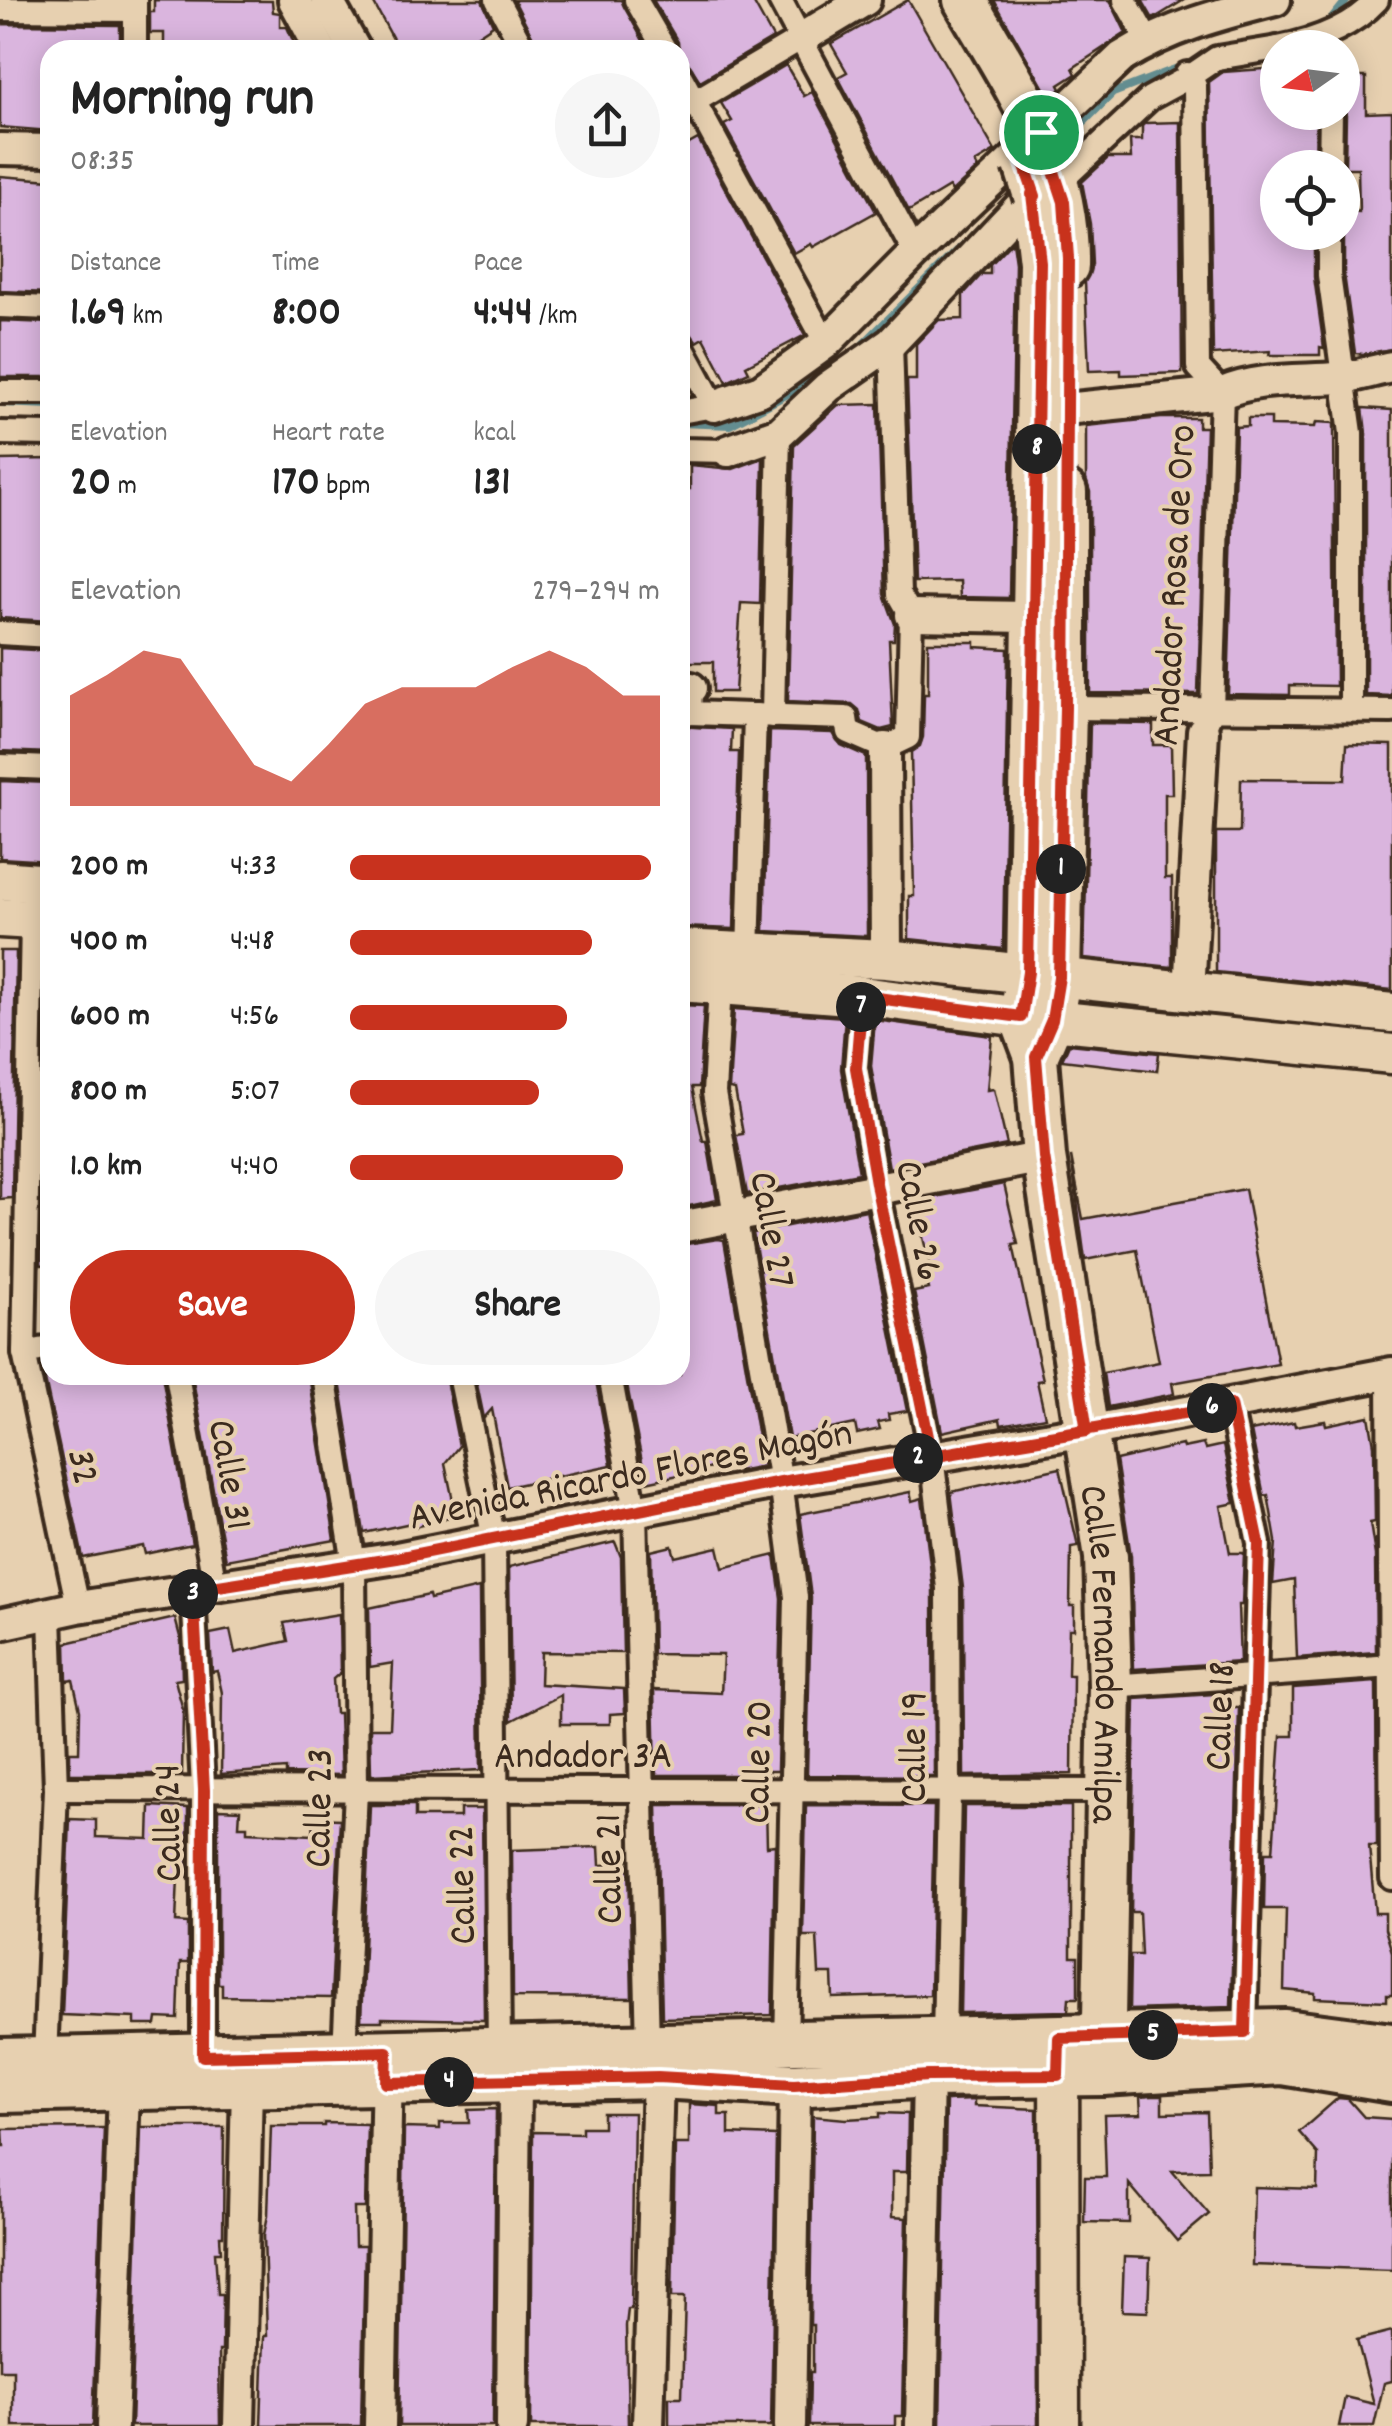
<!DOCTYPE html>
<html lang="en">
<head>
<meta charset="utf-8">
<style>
	body { margin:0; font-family:Dekko,sans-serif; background:#f6f6f6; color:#222; height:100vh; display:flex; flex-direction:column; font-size:38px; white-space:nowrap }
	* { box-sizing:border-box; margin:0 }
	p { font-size:32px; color:#767676 }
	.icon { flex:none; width:55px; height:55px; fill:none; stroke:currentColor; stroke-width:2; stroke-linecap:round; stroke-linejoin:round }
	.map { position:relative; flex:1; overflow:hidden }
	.details { position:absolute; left:40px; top:40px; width:650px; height:1345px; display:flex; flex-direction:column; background:#fff; border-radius:30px; box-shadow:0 5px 25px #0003 }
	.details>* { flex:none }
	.needle { width:65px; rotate:256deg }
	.fabs { position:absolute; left:1260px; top:30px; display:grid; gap:20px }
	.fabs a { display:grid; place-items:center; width:100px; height:100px; border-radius:50%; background:#fff; box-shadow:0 5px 25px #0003; font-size:50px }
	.pin { position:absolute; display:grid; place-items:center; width:85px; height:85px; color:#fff; margin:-42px; border:5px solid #fff; border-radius:50%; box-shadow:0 2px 10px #0007 }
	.km { position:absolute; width:50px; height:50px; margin:-25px; border-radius:50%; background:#222; color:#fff; font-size:28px; line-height:50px; text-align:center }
	.round { display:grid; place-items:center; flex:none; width:105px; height:105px; border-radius:52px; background:#f6f6f6 }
	.head { display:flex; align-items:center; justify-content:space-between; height:170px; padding:0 30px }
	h1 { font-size:55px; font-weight:800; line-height:75px }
	.stats { display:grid; grid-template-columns:repeat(3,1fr); gap:15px; height:170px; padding:10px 30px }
	.stats div { display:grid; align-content:center }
	.stats b { font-size:42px; font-weight:800 }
	.stats small { font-size:28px; font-weight:400 }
	.stats p { font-size:28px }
	.chart { height:280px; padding:20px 30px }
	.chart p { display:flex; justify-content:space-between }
	.chart svg { width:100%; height:180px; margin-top:10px; fill:#c8321e; opacity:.7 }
	.button { display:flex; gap:20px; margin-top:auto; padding:20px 30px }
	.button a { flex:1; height:115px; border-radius:60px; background:#c8321e; color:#fff; font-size:40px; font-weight:800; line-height:115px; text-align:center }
	.button a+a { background:#f6f6f6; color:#222 }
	ul { padding:0 30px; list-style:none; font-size:32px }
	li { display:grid; grid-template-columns:160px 120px 1fr; align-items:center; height:75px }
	li i { height:25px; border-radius:12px; background:#c8321e }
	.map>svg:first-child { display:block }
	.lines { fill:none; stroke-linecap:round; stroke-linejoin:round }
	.stream { stroke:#648d90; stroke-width:8 }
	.building { fill:#dab5de; stroke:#3b2a1e; stroke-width:2.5 }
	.pedestrian-casing { stroke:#3b2a1e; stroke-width:30 }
	.minor-casing { stroke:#3b2a1e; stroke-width:38 }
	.tertiary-casing { stroke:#3b2a1e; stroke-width:45 }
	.secondary-casing { stroke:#3b2a1e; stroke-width:50 }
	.pedestrian { stroke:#e7d0b0; stroke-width:22 }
	.minor { stroke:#e7d0b0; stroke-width:30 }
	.tertiary { stroke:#e7d0b0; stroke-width:38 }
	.secondary { stroke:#e7d0b0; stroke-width:42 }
	.secondary-bridge-casing { stroke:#3b2a1e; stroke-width:50; stroke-linecap:butt }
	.secondary-bridge { stroke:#e7d0b0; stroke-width:42 }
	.route-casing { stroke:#fff; stroke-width:20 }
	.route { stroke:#c8321e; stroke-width:12 }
	.labels { text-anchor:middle; stroke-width:8; stroke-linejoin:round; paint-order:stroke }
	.street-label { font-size:40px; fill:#3b2a1e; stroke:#e7d0b0 }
</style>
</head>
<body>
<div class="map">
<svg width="1392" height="2426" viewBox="0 0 1392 2426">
	<rect width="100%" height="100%" fill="#e7d0b0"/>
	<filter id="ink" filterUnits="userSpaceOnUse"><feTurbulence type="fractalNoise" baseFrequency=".01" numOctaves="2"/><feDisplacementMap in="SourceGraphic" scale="20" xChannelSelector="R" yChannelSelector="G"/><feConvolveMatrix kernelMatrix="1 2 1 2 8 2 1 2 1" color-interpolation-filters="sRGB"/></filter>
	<g filter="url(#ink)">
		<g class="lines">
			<!-- stream -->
			<g class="stream">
				<path d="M1326,26L1347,0"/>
				<path d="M1059,147L1113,93L1188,64"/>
				<path d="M858,349L983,225"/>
				<path d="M1,403L50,405"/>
				<path d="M680,423L730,425L823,375"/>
			</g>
		</g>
		<!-- building -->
		<g class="building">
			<path d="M154,0L272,1L273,12L280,13V27H287L297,50H164V33H150V12H154Z"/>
			<path d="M372,0H482L493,25L472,39L480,50H399Z"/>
			<path d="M514,0H621L648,50H539Z"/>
			<path d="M653,0H752L773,38L700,81L686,60H680L678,42Z"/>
			<path d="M908,0L995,151L975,163L978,168L952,192L949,187L909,211L838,77L847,72L831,44Z"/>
			<path d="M994,0H1110L1126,33L1073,68L1076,74L1059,85L1061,89L1050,99Z"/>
			<path d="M1142,0H1184L1153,19Z"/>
			<path d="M0,24L120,25V50H50V131L0,127Z"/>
			<path d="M786,65L804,96L812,92L876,212L813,247L811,244L794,253L724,125L732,121L721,103Z"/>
			<path d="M1278,68V112H1316L1315,168H1278V232H1314V277L1324,348L1320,347V355H1269L1270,351L1213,355L1209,82L1223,72Z"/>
			<path d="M1342,77H1366V113L1392,112V349L1363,354L1355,353L1344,274V211L1359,212L1358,168H1345L1346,112L1342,103Z"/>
			<path d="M1180,122L1182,373L1121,375V370L1089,371L1085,282L1092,265L1090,224L1082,182L1108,158H1131L1130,140H1142V126L1145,123Z"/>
			<path d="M698,139L805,335L746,366L749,372L727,382L704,338L697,342L680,319V149Z"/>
			<path d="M0,176L50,180V293L0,291Z"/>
			<path d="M1012,242L1015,263L1009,598L960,597L959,581L914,582L907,380H916V344L939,320L963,319V295L982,274H990V265Z"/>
			<path d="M0,321L50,323V377H0Z"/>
			<path d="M878,404L884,594L895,624L894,640H889L893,727L881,730L862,722L859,710L852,704L788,701L794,445L838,405Z"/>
			<path d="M1363,408L1392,410V696L1366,695V433Z"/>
			<path d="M1161,418H1198V427H1206L1198,694L1090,693V492L1086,479V426Z"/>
			<path d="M1248,418H1271V426L1315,427L1316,422L1334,423L1336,686L1290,685V695L1228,694L1236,427L1248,426Z"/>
			<path d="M763,458L760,604L741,603L735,692H713V662H680V524H684V489H690V465L733,469Z"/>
			<path d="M50,459V621L0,618V460Z"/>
			<path d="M928,642H975V647L1008,649L1003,949L909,939V896H914L911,752L920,746L923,737L924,694H928Z"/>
			<path d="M0,648L50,651V753L0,751Z"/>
			<path d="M1090,723L1153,724V745H1171L1172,794H1165V878H1172V967L1084,958Z"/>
			<path d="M680,726L732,729L731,752H739L734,929L680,927Z"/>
			<path d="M770,731L833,733L841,745L866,756L867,936L764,931Z"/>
			<path d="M1347,744L1392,745V990L1216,972V832H1240L1241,779L1345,780Z"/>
			<path d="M0,781L50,783V861L0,858Z"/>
			<path d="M0,951H16L12,1198L0,1199Z"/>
			<path d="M46,951H50V1264L41,1265Z"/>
			<path d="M680,1005L704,1006L699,1087H692L703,1141H707L717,1200L680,1208Z"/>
			<path d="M734,1009L845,1017L841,1069L859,1173L747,1194L736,1135L743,1134L735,1090L729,1089Z"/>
			<path d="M875,1020L992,1036L987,1090L994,1089L1007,1145L889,1168L871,1066Z"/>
			<path d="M1069,1044L1159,1053L1157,1071L1062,1060Z"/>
			<path d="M1071,1156L1083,1219L1245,1189L1278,1364L1172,1383L1174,1394L1108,1407L1103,1373L1159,1362L1137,1250L1085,1260Z"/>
			<path d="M1004,1184L1018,1244L1013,1245L1043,1380L1037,1381L1045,1417L1001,1425L1000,1419L942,1432L914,1292L929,1289L924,1267L930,1266L914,1201Z"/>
			<path d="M866,1210L907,1411L888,1414L889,1420L878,1422L880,1429L857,1434L855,1424L789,1438L753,1233Z"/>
			<path d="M718,1239L724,1240L763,1466L738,1471L737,1466L717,1471L716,1467L646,1482L625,1375H680V1245Z"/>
			<path d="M44,1375H162L192,1544L145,1554L143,1546L83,1558Z"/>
			<path d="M192,1375H309L335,1540L226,1560Z"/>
			<path d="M339,1375H445L459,1446L445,1463L456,1515L412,1528L411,1523L364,1533Z"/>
			<path d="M475,1375H595L611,1465L507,1487L492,1409L484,1418Z"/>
			<path d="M1369,1416L1374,1445L1375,1522L1370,1523L1375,1555L1376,1652L1297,1658L1294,1580L1273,1584L1276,1541L1268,1495L1264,1496L1251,1431L1294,1422L1295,1426L1325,1421L1326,1425Z"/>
			<path d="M1203,1444L1205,1449L1223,1445L1235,1503L1221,1506L1230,1553H1244L1242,1605H1238L1240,1662L1134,1669L1131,1556L1116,1460L1182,1445L1183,1448Z"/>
			<path d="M1060,1468L1078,1546L1071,1547L1070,1606H1074V1629H1069L1068,1675H1073L1072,1774L964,1776L963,1588L951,1492Z"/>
			<path d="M910,1492L912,1501L922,1498L933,1589L934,1776L807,1775L811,1597L800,1514Z"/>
			<path d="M615,1542L621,1557L623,1653L541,1652L540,1684L624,1689L625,1713L610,1714V1724H561V1695L511,1721L509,1567Z"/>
			<path d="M672,1546L675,1557L718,1547L723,1568L775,1555L781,1598L777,1771H765V1775H656L654,1690L721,1693L723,1655L653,1654L651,1551Z"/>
			<path d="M479,1588L481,1770L371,1775L370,1728H390L393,1663L370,1667L369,1608L429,1595L430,1599Z"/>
			<path d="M339,1614L340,1673L333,1679L335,1713H339L341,1775L286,1774V1769L221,1774L222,1693L217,1671L212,1672L210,1634L230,1630L235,1653L288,1641L284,1623Z"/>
			<path d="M175,1618L181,1641L182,1679L175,1680L183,1710L182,1774H70V1752H79L80,1710L73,1680L67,1681L66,1643Z"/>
			<path d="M1376,1682L1377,1846H1369L1375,1913H1385V1929L1392,1952V1995H1387V2001L1315,1998V1993L1284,1990L1286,1909H1264L1265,1852H1273L1281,1736H1293V1688Z"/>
			<path d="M1230,1693V1707H1239L1231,2007L1129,2010L1130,1955H1141L1139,1912H1131L1135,1699Z"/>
			<path d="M370,1805H415V1817H460V1809H482L484,2020L382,2018V2021H361Z"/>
			<path d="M657,1805H766L767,1846L775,1845L772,2015L662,2018Z"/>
			<path d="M806,1805L934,1806L930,1995L833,1998L832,1974H819L817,1936H803Z"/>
			<path d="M150,1806L188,1808V1877H178L176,1922L188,1923V1963H180L178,2019L157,2018L156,2025H135V2018L62,2015L70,1819L96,1820V1837L149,1839Z"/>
			<path d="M964,1806H1071V1957H1078V1998H1069L1068,2011L960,2013Z"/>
			<path d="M218,1809L240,1810L239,1826H247V1832L313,1835L314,1818L340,1819L331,1998L222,1996V1984H218Z"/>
			<path d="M599,1847L600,1865L629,1864L632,1998L513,1997L512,1850Z"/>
			<path d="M1151,2096H1162V2113L1207,2112L1209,2170L1172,2171L1209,2214L1177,2241L1129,2184V2223L1084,2222L1085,2177H1106L1104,2115L1141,2114L1140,2097Z"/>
			<path d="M1338,2098L1348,2099L1364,2117L1392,2119V2270L1252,2265L1254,2187L1317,2189L1318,2154L1299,2132Z"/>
			<path d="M974,2100V2106L1037,2109L1038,2426H940L946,2101Z"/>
			<path d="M689,2104L719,2106V2115H729V2134L776,2136L771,2426H669V2397H682L685,2297H672L675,2144H689Z"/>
			<path d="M496,2109L493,2426H399L404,2128L440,2129V2123H469L468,2110Z"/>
			<path d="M603,2113H634L631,2309H628L626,2326L628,2426H531L533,2132L582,2133V2127H603Z"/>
			<path d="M880,2113L908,2114L907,2172H892V2217L906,2218L902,2416H895V2426H809L810,2372H813V2325H810L813,2116L846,2119L880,2117Z"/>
			<path d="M324,2123L367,2124L365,2208H354L355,2246H365L361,2426H261L264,2336H267L264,2235L268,2215L271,2126H324Z"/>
			<path d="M141,2127H224L223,2236H220L221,2252H215L218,2294H223L222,2351H219L220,2426H131Z"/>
			<path d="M104,2128L93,2426H13V2370H0V2146H4L3,2129Z"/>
			<path d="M1124,2257L1150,2258L1148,2312L1122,2311Z"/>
			<path d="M1392,2331V2381L1384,2383L1374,2426H1339L1345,2397L1374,2404L1357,2340Z"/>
		</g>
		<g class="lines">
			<defs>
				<g id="pedestrian">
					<path d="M497,0L524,50"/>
					<path d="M636,0L665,50"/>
					<path d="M780,0L915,253"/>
					<path d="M1125,0L1148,41"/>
					<path d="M0,9L135,10"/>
					<path d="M1278,48C1315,41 1351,28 1377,0"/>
					<path d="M135,50V0"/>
					<path d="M1187,74L1195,86L1198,367L1222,393L1212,710L1203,731"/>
					<path d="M680,75L826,343"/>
					<path d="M680,110L802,38"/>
					<path d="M1330,168L1331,112"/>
					<path d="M1059,183L1150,98L1189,77L1217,58L1278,48"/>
					<path d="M1329,232V275L1351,433V710"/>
					<path d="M0,306L50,308"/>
					<path d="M680,343L714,406L680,412"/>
					<path d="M0,392H50"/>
					<path d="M0,433L50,434"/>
					<path d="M680,450L728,451"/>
					<path d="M0,633L50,636"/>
					<path d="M691,688L690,713L846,718L848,732L885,748L908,737L911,615L899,594L891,343"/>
					<path d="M1065,708L1392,711"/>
					<path d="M773,716L779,433"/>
					<path d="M0,766L50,768"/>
					<path d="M32,920L24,1353L78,1607"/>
					<path d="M748,954L755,715"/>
					<path d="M720,986L714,1093L781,1482L796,1597L786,2044"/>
					<path d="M862,996L856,1067L877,1189L932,1456L948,1588L949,1791L944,2040"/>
					<path d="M24,1353L50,1348"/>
					<path d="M1389,1373L1392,1878"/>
					<path d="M177,1375L215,1586"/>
					<path d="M324,1375L354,1564L356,1790L344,2053"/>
					<path d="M460,1375L494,1539L499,2050"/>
					<path d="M610,1375L635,1511L648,2046"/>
					<path d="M1230,1405L1259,1543L1245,2032"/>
					<path d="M193,1590L203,1789V2056"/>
					<path d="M1110,1686L1392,1666"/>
					<path d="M56,1789L1109,1791"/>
					<path d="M45,2059L56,1789L50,1616"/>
				</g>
				<g id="minor">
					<path d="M294,0L321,50"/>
					<path d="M327,0L355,50"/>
					<path d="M802,38L865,0"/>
					<path d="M0,149L50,150"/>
					<path d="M714,406L761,390L826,343L915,253L1122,57C1170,27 1220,14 1275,0"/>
					<path d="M1065,409L1222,393C1260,377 1298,381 1338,378C1356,377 1374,370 1392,367"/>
					<path d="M728,451L779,433L828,387L891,343L1032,194L1045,189"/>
					<path d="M911,615L1033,617"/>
					<path d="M680,687L691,688"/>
					<path d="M885,748L886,959"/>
					<path d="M1189,993L1203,731"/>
					<path d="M680,1227L1044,1157"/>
					<path d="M0,1624L78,1607L397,1558L781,1482L1087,1431L1392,1373"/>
					<path d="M112,2426L124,2090"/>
					<path d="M239,2426L247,2085"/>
					<path d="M380,2426L387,2064"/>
					<path d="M512,2426L515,2080"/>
					<path d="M648,2426L658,2077"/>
					<path d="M790,2426L795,2085"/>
					<path d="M921,2426L928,2076"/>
				</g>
				<g id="tertiary">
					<path d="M0,880L50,884"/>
					<path d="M0,918L50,921"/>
					<path d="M680,949L886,959L1392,1013"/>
					<path d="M680,982L862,996L1021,1017L1392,1054"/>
					<path d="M1059,2044L1060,2426"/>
				</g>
				<g id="secondary">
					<path d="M965,0C1015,87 1069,160 1067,266"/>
					<path id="s1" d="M1035,196L1032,194L1040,262L1028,972L1021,1017L1036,1057L1044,1157L1106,1557L1110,1686L1103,2074"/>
					<path d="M1036,1057L1052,1020L1059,977L1065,708V492"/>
					<path d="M0,2060L1285,2031L1392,2045"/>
					<path d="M0,2091L658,2077L795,2085L928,2076L1103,2074L1282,2063L1392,2081"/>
				</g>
			</defs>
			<!-- pedestrian casing -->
			<use href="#pedestrian" class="pedestrian-casing"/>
			<!-- minor casing -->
			<use href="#minor" class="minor-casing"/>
			<!-- tertiary casing -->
			<use href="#tertiary" class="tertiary-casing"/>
			<!-- secondary casing -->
			<use href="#secondary" class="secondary-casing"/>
			<!-- pedestrian -->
			<use href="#pedestrian" class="pedestrian"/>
			<!-- minor -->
			<use href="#minor" class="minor"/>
			<!-- tertiary -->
			<use href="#tertiary" class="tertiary"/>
			<!-- secondary -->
			<use href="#secondary" class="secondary"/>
			<defs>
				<path id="secondary-bridge" d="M1025,164L1035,196"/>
			</defs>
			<!-- secondary-bridge casing -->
			<use href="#secondary-bridge" class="secondary-bridge-casing"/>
			<!-- secondary-bridge -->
			<use href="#secondary-bridge" class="secondary-bridge"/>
		</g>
	</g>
	<g class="lines" filter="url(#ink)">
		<defs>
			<path id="route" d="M1041,132L1064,202L1068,258L1065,708L1059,977L1052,1020L1036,1057L1044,1157L1087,1431L781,1482L397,1558L193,1590L204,1790L203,2056L387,2052L386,2083L658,2077L794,2085L928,2076L1058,2075L1059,2038L1245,2032L1259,1543L1230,1405L932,1456L877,1189L856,1068L862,996L1021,1017L1028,972L1040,262L1032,194L1035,196L1020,152L1041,132"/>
		</defs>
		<!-- route casing -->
		<use href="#route" class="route-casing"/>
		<!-- route -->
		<use href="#route" class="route"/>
	</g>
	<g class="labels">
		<!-- street labels -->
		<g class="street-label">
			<text transform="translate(1171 585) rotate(-87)" y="14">Andador Rosa de Oro</text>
			<text transform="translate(922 1220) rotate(79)" y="14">Calle 26</text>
			<text transform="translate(775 1229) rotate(80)" y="14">Calle 27</text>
			<text transform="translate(86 1466) rotate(78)" y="14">32</text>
			<text transform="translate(630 1472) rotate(-11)" y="14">Avenida Ricardo Flores Magón</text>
			<text transform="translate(233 1474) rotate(80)" y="14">Calle 31</text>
			<text dy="14" stroke="none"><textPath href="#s1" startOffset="1472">Calle Fernando Amilpa</textPath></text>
			<text transform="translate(1217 1716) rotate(-88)" y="14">Calle 18</text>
			<text transform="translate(911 1747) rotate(-90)" y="14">Calle 19</text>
			<text x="583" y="1767">Andador 3A</text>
			<text transform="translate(755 1762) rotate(-89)" y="14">Calle 20</text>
			<text transform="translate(316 1808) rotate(-89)" y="14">Calle 23</text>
			<text transform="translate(165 1823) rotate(-91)" y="14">Calle 24</text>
			<text transform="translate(606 1869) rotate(-91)" y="14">Calle 21</text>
			<text transform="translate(459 1885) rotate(-91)" y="14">Calle 22</text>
		</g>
	</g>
</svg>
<div class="fabs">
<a><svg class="needle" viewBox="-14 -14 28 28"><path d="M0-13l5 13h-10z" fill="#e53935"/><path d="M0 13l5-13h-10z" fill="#767676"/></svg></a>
<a><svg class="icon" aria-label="locate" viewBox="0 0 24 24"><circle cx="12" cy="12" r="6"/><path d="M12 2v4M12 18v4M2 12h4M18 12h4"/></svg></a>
</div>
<div class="pin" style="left:1041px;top:132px;background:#1e9e55"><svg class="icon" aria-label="arrive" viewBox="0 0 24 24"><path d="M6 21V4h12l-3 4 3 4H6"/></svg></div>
<b class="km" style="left:1061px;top:869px">1</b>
<b class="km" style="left:918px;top:1458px">2</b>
<b class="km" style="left:193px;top:1594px">3</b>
<b class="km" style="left:449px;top:2082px">4</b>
<b class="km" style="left:1153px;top:2035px">5</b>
<b class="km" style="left:1212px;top:1408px">6</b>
<b class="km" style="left:861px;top:1007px">7</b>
<b class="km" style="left:1037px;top:449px">8</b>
<section class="details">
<div class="head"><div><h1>Morning run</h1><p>08:35</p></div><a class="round"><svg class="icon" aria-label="share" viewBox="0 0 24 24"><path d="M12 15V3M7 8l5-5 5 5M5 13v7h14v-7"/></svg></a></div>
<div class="stats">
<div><p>Distance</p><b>1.69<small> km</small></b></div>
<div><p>Time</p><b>8:00</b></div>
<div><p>Pace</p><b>4:44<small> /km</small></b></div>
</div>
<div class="stats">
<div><p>Elevation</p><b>20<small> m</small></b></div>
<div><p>Heart rate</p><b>170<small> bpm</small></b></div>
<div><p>kcal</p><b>131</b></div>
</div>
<div class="chart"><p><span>Elevation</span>279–294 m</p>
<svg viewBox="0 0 160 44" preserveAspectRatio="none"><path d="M0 44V17L10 12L20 6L30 8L40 21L50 34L60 38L70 29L80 19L90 15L100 15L110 15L120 10L130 6L140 10L150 17L160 17V44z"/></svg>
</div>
<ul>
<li><b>200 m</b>4:33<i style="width:97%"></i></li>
<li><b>400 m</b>4:48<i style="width:78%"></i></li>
<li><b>600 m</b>4:56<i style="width:70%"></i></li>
<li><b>800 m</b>5:07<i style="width:61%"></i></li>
<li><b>1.0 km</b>4:40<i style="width:88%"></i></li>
</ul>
<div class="button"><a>Save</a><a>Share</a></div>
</section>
</div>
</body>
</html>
